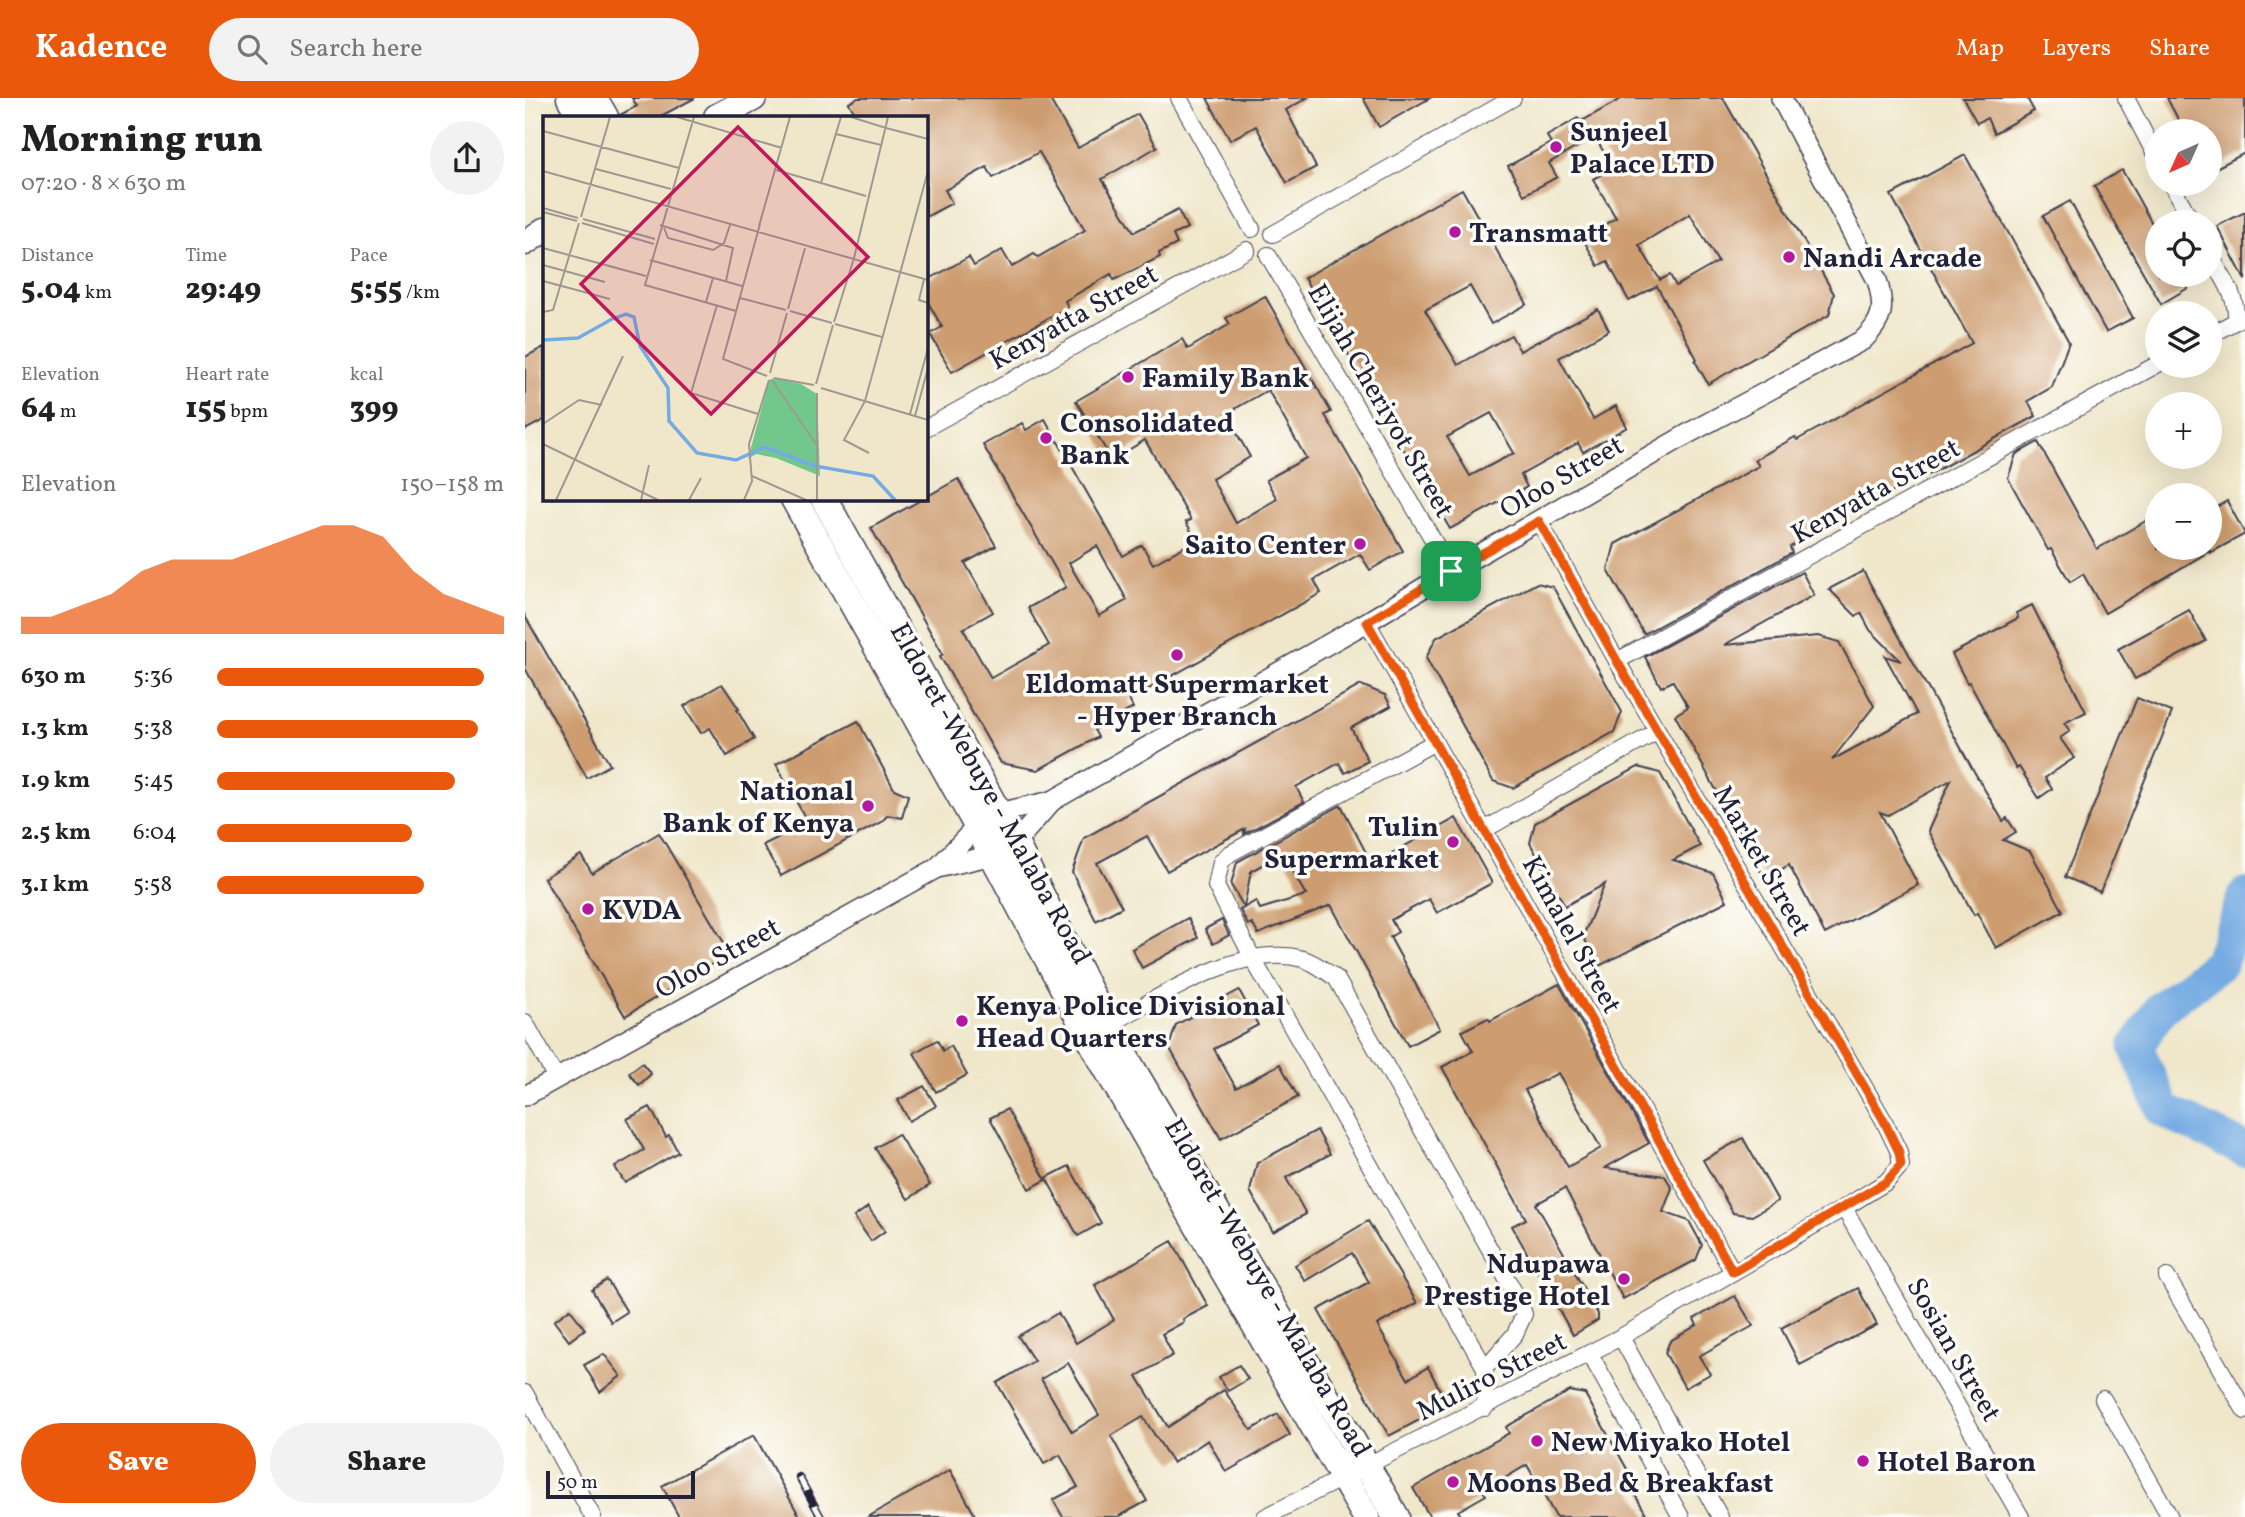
<!DOCTYPE html>
<html lang="en">
<head>
<meta charset="utf-8">
<style>
	body { margin:0; font-family:Vollkorn,serif; background:#f2f2f2; color:#222; height:100vh; display:flex; flex-direction:column; font-size:26px; white-space:nowrap }
	* { box-sizing:border-box; margin:0 }
	p { font-size:23px; color:#767676 }
	.icon { flex:none; width:38px; height:38px; fill:none; stroke:currentColor; stroke-width:2; stroke-linecap:round; stroke-linejoin:round }
	.map { position:relative; flex:1; overflow:hidden }
	.drawer { display:flex; flex-direction:column; background:#fff; width:525px }
	.drawer>* { flex:none }
	.needle { width:46px; rotate:225deg }
	.buttons { position:absolute; left:1620px; top:21px; display:grid; gap:14px }
	.buttons a { display:grid; place-items:center; width:77px; height:77px; border-radius:50%; background:#fff; box-shadow:0 7px 28px #0002; font-size:35px }
	.scale { position:absolute; left:21px; bottom:18px; width:149px; box-sizing:border-box; padding-left:7px; border:4px solid #22223b; border-top:0; font-size:19px; line-height:24px; white-space:nowrap; color:#22223b; -webkit-text-stroke:5px #fdfcf7; paint-order:stroke }
	.pin { position:absolute; display:grid; place-items:center; width:60px; height:60px; color:#fff; margin:-30px; border-radius:14px; box-shadow:0 4px 10px #0006 }
	.round { display:grid; place-items:center; flex:none; width:74px; height:74px; border-radius:37px; background:#f2f2f2 }
	.headline { display:flex; align-items:center; justify-content:space-between; height:119px; padding:0 21px }
	h1 { font-size:38px; font-weight:800; line-height:52px }
	.stats { display:grid; grid-template-columns:repeat(3,1fr); gap:10px; height:119px; padding:7px 21px }
	.stats div { display:grid; align-content:center }
	.stats b { font-size:30px; font-weight:800 }
	.stats small { font-size:19px; font-weight:400 }
	.stats p { font-size:19px }
	.chart { height:196px; padding:14px 21px }
	.chart p { display:flex; justify-content:space-between }
	.chart svg { width:100%; height:126px; margin-top:7px; fill:#ea580c; opacity:.7 }
	.primary-button { display:flex; gap:14px; margin-top:auto; padding:14px 21px }
	.primary-button a { flex:1; height:80px; border-radius:42px; background:#ea580c; color:#fff; font-size:28px; font-weight:800; line-height:80px; text-align:center }
	.primary-button a+a { background:#f2f2f2; color:#222 }
	ul { padding:0 21px; list-style:none; font-size:23px }
	li { display:grid; grid-template-columns:112px 84px 1fr; align-items:center; height:52px }
	li i { height:18px; border-radius:9px; background:#ea580c }
	header { display:flex; align-items:center; gap:42px; box-sizing:border-box; height:98px; padding:0 35px; background:#ea580c; color:#fff }
	header strong { font-size:33px }
	nav { display:flex; gap:38px; margin-inline-start:auto; font-size:24px }
	.search { width:490px; height:63px; background:#f2f2f2; display:flex; align-items:center; gap:18px; box-sizing:border-box; padding:0 24px; border-radius:38px; color:#767676; font-size:26px }
	main { display:flex; flex:1; min-height:0 }
	.map>svg:first-child { display:block }
	.lines { fill:none; stroke-linecap:round; stroke-linejoin:round }
	.river { stroke:#74abe2; stroke-width:35 }
	.building { fill:#cd9d71; fill-rule:evenodd }
	.minor-casing { stroke:#414051; stroke-width:18 }
	.tertiary-casing { stroke:#414051; stroke-width:22 }
	.primary-casing { stroke:#414051; stroke-width:27 }
	.trunk-casing { stroke:#414051; stroke-width:29 }
	.minor { stroke:#fff; stroke-width:16 }
	.tertiary { stroke:#fff; stroke-width:19 }
	.primary { stroke:#fff; stroke-width:24 }
	.trunk { stroke:#fff; stroke-width:26 }
	.rail-casing { stroke:#22223b; stroke-width:8 }
	.rail { stroke:#fdfcf7; stroke-width:5; stroke-dasharray:16; stroke-linecap:butt }
	.route-casing { stroke:#fff; stroke-width:14 }
	.route { stroke:#ea580c; stroke-width:9 }
	.poi-dot { fill:#b5179e; stroke:#fdfcf7; stroke-width:2.5 }
	.labels { text-anchor:middle; stroke-width:7; stroke-linejoin:round; paint-order:stroke }
	.poi-label { font-size:28px; font-weight:bold; fill:#22223b; stroke:#fdfcf7; text-anchor:start }
	.street-label { font-size:28px; fill:#22223b; stroke:#fdfcf7 }
	.inset-river { fill:none; stroke:#74abe2; stroke-width:3.5 }
	.inset-road { fill:none; stroke:#9e9891; stroke-width:2 }
	.view { fill:#c2185b; fill-opacity:0.15; stroke:#c2185b; stroke-width:3.5 }
	.inset-edge { fill:none; stroke:#22223b; stroke-width:3.5 }
</style>
</head>
<body>
<header>
<strong>Kadence</strong>
<div class="search"><svg class="icon" aria-label="search" viewBox="0 0 24 24"><circle cx="10" cy="10" r="6"/><path d="M15 15l6 6"/></svg>Search here</div>
<nav><a>Map</a><a>Layers</a><a>Share</a></nav>
</header>
<main>
<section class="drawer">
<div class="headline"><div><h1>Morning run</h1><p>07:20 · 8 × 630 m</p></div><a class="round"><svg class="icon" aria-label="share" viewBox="0 0 24 24"><path d="M12 15V3M7 8l5-5 5 5M5 13v7h14v-7"/></svg></a></div>
<div class="stats">
<div><p>Distance</p><b>5.04<small> km</small></b></div>
<div><p>Time</p><b>29:49</b></div>
<div><p>Pace</p><b>5:55<small> /km</small></b></div>
</div>
<div class="stats">
<div><p>Elevation</p><b>64<small> m</small></b></div>
<div><p>Heart rate</p><b>155<small> bpm</small></b></div>
<div><p>kcal</p><b>399</b></div>
</div>
<div class="chart"><p><span>Elevation</span>150–158 m</p>
<svg viewBox="0 0 160 44" preserveAspectRatio="none"><path d="M0 44V38L10 38L20 34L30 30L40 22L50 18L60 18L70 18L80 14L90 10L100 6L110 6L120 10L130 22L140 30L150 34L160 38V44z"/></svg>
</div>
<ul>
<li><b>630 m</b>5:36<i style="width:93%"></i></li>
<li><b>1.3 km</b>5:38<i style="width:91%"></i></li>
<li><b>1.9 km</b>5:45<i style="width:83%"></i></li>
<li><b>2.5 km</b>6:04<i style="width:68%"></i></li>
<li><b>3.1 km</b>5:58<i style="width:72%"></i></li>
</ul>
<div class="primary-button"><a>Save</a><a>Share</a></div>
</section>
<div class="map">
<svg width="1720" height="1419" viewBox="0 0 1720 1419">
	<rect width="100%" height="100%" fill="#fdfcf7"/>
	<filter id="ink" filterUnits="userSpaceOnUse"><feTurbulence type="fractalNoise" baseFrequency=".0143" numOctaves="2"/><feDisplacementMap in="SourceGraphic" scale="14" xChannelSelector="R" yChannelSelector="G"/><feConvolveMatrix kernelMatrix="1 2 1 2 8 2 1 2 1" color-interpolation-filters="sRGB"/></filter>
	<filter id="wash" filterUnits="userSpaceOnUse"><feTurbulence type="fractalNoise" baseFrequency=".00686" numOctaves="4" result="noise"/><feDisplacementMap in="SourceGraphic" scale="28" xChannelSelector="R" yChannelSelector="G"/><feGaussianBlur stdDeviation="1.57" result="paint"/><feColorMatrix in="noise" values="0 0 0 0 0 0 0 0 0 0 0 0 0 0 0 0 0 1.4 0 .05"/><feComposite in="paint" operator="in"/></filter>
	<g filter="url(#wash)">
		<rect width="100%" height="100%" fill="#f0e7cb"/>
		<g class="lines">
			<!-- river -->
			<path class="river" d="M1720,797L1695,865L1636,910L1611,949L1638,1012L1720,1052"/>
		</g>
		<g id="blocks">
			<!-- building -->
			<g class="building">
				<path d="M107,0H170L134,19H96L95,17L112,8Z"/>
				<path d="M333,0H524L553,50L613,16L632,49L577,81L609,134L653,112L662,130L648,137L652,146L634,155L635,159L589,182L586,176L540,203L543,209L427,274L405,236L417,229L401,201V183L444,159L449,168L477,152L487,169L509,156L513,159L560,132L514,54L468,80L462,69L420,92L427,105L401,119V19H332L324,5Z"/>
				<path d="M682,0H782L761,12L791,69L762,85L731,28L705,42Z"/>
				<path d="M838,0H905L854,29Z"/>
				<path d="M1098,0H1198L1309,196L1304,217L1183,286L1170,263L1172,261L1132,188L1104,203L1082,163L1073,168L1057,139L1091,120L1068,81L1088,70L1070,39L1024,65L1032,79L999,97L983,68L1026,45L1022,38L1053,20L1055,24ZM1165,116L1193,164L1151,188L1145,177L1135,182L1114,147Z"/>
				<path d="M1438,0H1502L1509,13L1469,35L1462,20L1452,25Z"/>
				<path d="M1642,0H1720V55L1685,73V33H1652L1654,23Z"/>
				<path d="M1440,57L1544,244L1527,289L1503,303L1511,318L1398,380L1396,378L1357,400L1354,396L1265,449L1267,455L1119,536L1083,472L1090,446L1234,368L1230,362L1270,339L1272,342L1447,245L1366,97Z"/>
				<path d="M1597,72L1633,136V177H1656L1663,190L1636,206L1569,88Z"/>
				<path d="M937,91L1002,206L966,226L945,188L900,212L933,267L986,237L995,253L1073,211L1084,232L1034,260L1068,321L1091,308L1102,329L1058,354L1053,345L996,377L1002,389L925,431L779,180ZM966,315L989,355L945,378L922,339Z"/>
				<path d="M1545,103L1608,220L1581,234L1518,118Z"/>
				<path d="M1720,114V182L1692,128Z"/>
				<path d="M740,198L806,314L800,317L878,453L845,472L835,456L789,482L796,495L604,602L608,610L569,632L573,639L513,672L476,665L415,558L418,556L346,430L433,381L471,448L440,465L468,514L438,531L466,580L524,547L503,510L541,489L458,347L497,325L501,332L520,321L598,458L617,447L628,466L671,442L661,424L666,422L620,342L587,362L551,303L657,241L663,251L705,226L701,220ZM743,292L781,360L741,382L752,401L711,425L687,381L725,359L701,316ZM572,448L602,502L574,518L544,465Z"/>
				<path d="M19,249V322L0,332V259Z"/>
				<path d="M1513,344L1572,451L1633,416V450H1685V413L1702,403L1720,436L1685,455V453L1580,515L1558,476L1545,484L1526,451L1523,452L1483,380L1491,356Z"/>
				<path d="M1338,473L1447,670L1478,723L1482,720L1491,734L1478,742L1505,753L1538,813L1471,850L1452,815L1449,817L1403,733L1426,682L1363,717L1355,714L1393,787L1300,836L1264,767L1240,781L1150,617L1163,609L1148,583L1136,589L1120,559L1277,474L1289,497L1199,547L1293,538L1314,544L1349,608L1307,662L1392,616L1360,558L1376,563L1345,532L1336,515L1331,518L1304,491Z"/>
				<path d="M1012,485L1028,489L1097,614L1089,634L988,690L968,683L901,560L911,540Z"/>
				<path d="M1507,507L1561,614L1539,625L1545,633L1535,640L1549,660L1520,680L1527,691L1514,700L1494,669L1491,671L1444,584L1442,585L1427,556L1493,520L1491,515Z"/>
				<path d="M1664,512L1681,543L1610,581L1593,551Z"/>
				<path d="M0,518L85,667L62,680L0,570Z"/>
				<path d="M197,586L214,611L212,612L229,641L202,658L185,630L176,635L159,608Z"/>
				<path d="M836,587L860,597L866,608L826,630L843,663L820,675L814,665L771,689L779,704L719,736L720,731L642,773L622,738L572,765L597,809L571,823L547,774L559,740Z"/>
				<path d="M1612,600L1647,614L1575,794L1540,779Z"/>
				<path d="M333,623L369,691L383,697L377,720L363,717L356,724L256,778L238,747L283,725L251,666Z"/>
				<path d="M1113,669L1135,675L1175,748L1148,762L1188,775L1202,803L1074,868L1058,838L1080,786L1040,808L1005,745L1010,725Z"/>
				<path d="M816,707L847,766L931,720L967,785L912,815L904,801L866,822L873,834L865,839L915,931L883,948L806,807L733,836L727,825L723,827L715,812L731,803L735,811L781,797L757,756L726,773L719,809L706,787L712,764Z"/>
				<path d="M134,735L205,855L100,918L19,780L56,757L67,775Z"/>
				<path d="M663,820L673,840L617,870L607,851Z"/>
				<path d="M697,822L704,837L688,846L680,831Z"/>
				<path d="M1034,886L1124,1045L1080,1070L1140,1078L1147,1090L1138,1114L1164,1123L1177,1147L1171,1162L1098,1201L1040,1090L1011,1106L1073,1216V1222L1048,1237L987,1128L1001,1121L917,969L948,953L937,933L963,920L965,923ZM1033,975L1076,1050L1043,1069L1000,992Z"/>
				<path d="M714,892L733,927L689,951L711,990L755,966L773,999L696,1041L644,949L651,927Z"/>
				<path d="M412,942L418,953L426,948L442,977L411,994L389,955Z"/>
				<path d="M117,965L126,976L114,987L104,975Z"/>
				<path d="M399,988L411,1008L384,1023L373,1002Z"/>
				<path d="M125,1009L141,1039L144,1037L153,1054L100,1085L90,1069L119,1052L102,1021Z"/>
				<path d="M482,1011L521,1082L504,1091L465,1020Z"/>
				<path d="M792,1032L805,1056L761,1080L781,1116L748,1134L725,1093L732,1065Z"/>
				<path d="M373,1036L405,1087L383,1101L350,1050Z"/>
				<path d="M1218,1040L1253,1103L1227,1118L1208,1115L1178,1062Z"/>
				<path d="M544,1068L576,1125L553,1138L521,1080Z"/>
				<path d="M343,1109L360,1133L346,1143L329,1119Z"/>
				<path d="M843,1123L892,1205L852,1227L883,1281L903,1269L923,1307L864,1338L793,1212L844,1184L827,1155L780,1183L770,1167Z"/>
				<path d="M647,1143L683,1208L658,1221L659,1224L637,1236L648,1257L612,1278L643,1329L699,1292L726,1332L753,1316L765,1337L701,1374L683,1342L648,1365L618,1319L586,1338L622,1403L593,1419H538L528,1402L553,1389L535,1357L519,1366L472,1285L509,1263L493,1238L533,1215L551,1245L589,1222L570,1187ZM543,1265L574,1317L547,1334L516,1281Z"/>
				<path d="M82,1182L102,1214L86,1224L67,1192Z"/>
				<path d="M1333,1190L1352,1227L1275,1267L1256,1230Z"/>
				<path d="M1210,1198L1228,1228L1174,1258L1185,1276L1160,1290L1140,1255L1145,1243L1172,1227L1169,1221Z"/>
				<path d="M45,1211L60,1231L44,1243L29,1223Z"/>
				<path d="M79,1256L96,1278L75,1294L59,1267Z"/>
				<path d="M714,1267L723,1281L703,1293L694,1279Z"/>
				<path d="M1045,1293L1060,1296L1107,1380L1102,1383L1123,1419H1031L1002,1367L958,1393L961,1397L933,1413L937,1419H905L888,1390L984,1335L981,1329Z"/>
				<path d="M229,1337L275,1419H154L137,1388Z"/>
				<path d="M425,1372L451,1419H343Z"/>
			</g>
		</g>
	</g>
	<g filter="url(#ink)">
		<use href="#blocks" fill-opacity="0" stroke="#414051" stroke-width="2"/>
		<g class="lines">
			<defs>
				<g id="minor">
					<path d="M654,0L727,131"/>
					<path d="M1601,0L1633,62"/>
					<path d="M1646,86L1667,124"/>
					<path d="M748,136L988,0"/>
					<path d="M743,157L926,473"/>
					<path d="M1685,157C1697,178 1713,199 1711,223L1685,237"/>
					<path d="M401,330L722,152"/>
					<path d="M842,524L1208,1174"/>
					<path d="M1092,563L1633,266"/>
					<path d="M910,644L704,756L696,764L691,788L728,861L960,1270V1310"/>
					<path d="M959,732L1133,633"/>
					<path d="M0,924L31,980"/>
					<path d="M582,928C636,899 715,844 778,861C790,864 801,874 811,880L992,1199L999,1216L990,1236L960,1270"/>
					<path d="M1319,1110L1496,1419"/>
					<path d="M1642,1179L1720,1313"/>
					<path d="M1096,1239L1195,1419"/>
					<path d="M1065,1256L1156,1419"/>
					<path d="M0,1295L68,1419"/>
					<path d="M1578,1301L1645,1419"/>
					<path d="M740,1419L1096,1239L1319,1110L1361,1084L1376,1067L1374,1054L1358,1021L1092,563L1014,423"/>
				</g>
				<g id="tertiary">
					<path d="M412,770L452,728L473,715L527,703L842,524L926,473L1166,334L1338,242C1359,222 1360,209 1352,182L1256,0"/>
					<path d="M0,998L412,770L468,757L490,745L527,703"/>
				</g>
				<path id="primary" d="M0,145L19,132"/>
				<g id="trunk">
					<path d="M45,0L56,19"/>
					<path d="M69,0L80,19"/>
					<path d="M192,19L228,0"/>
					<path d="M269,401L452,728L575,959L841,1419"/>
					<path d="M299,401L490,745L582,928L825,1339L871,1419"/>
				</g>
			</defs>
			<!-- minor casing -->
			<use href="#minor" class="minor-casing"/>
			<!-- tertiary casing -->
			<use href="#tertiary" class="tertiary-casing"/>
			<!-- primary casing -->
			<use href="#primary" class="primary-casing"/>
			<!-- trunk casing -->
			<use href="#trunk" class="trunk-casing"/>
			<!-- minor -->
			<use href="#minor" class="minor"/>
			<!-- tertiary -->
			<use href="#tertiary" class="tertiary"/>
			<!-- primary -->
			<use href="#primary" class="primary"/>
			<!-- trunk -->
			<use href="#trunk" class="trunk"/>
			<defs>
				<path id="rail" d="M274,1379L296,1419"/>
			</defs>
			<!-- rail casing -->
			<use href="#rail" class="rail-casing"/>
			<!-- rail -->
			<use href="#rail" class="rail"/>
		</g>
	</g>
	<g class="lines" filter="url(#ink)">
		<defs>
			<path id="route" d="M1014,423L1092,563L1358,1021L1374,1054L1376,1067L1361,1084L1208,1174L842,524L926,473Z"/>
		</defs>
		<!-- route casing -->
		<use href="#route" class="route-casing"/>
		<!-- route -->
		<use href="#route" class="route"/>
	</g>
	<!-- markers -->
	<g class="poi-dot">
		<circle cx="1031" cy="49" r="7"/>
		<circle cx="930" cy="134" r="7"/>
		<circle cx="1264" cy="159" r="7"/>
		<circle cx="603" cy="279" r="7"/>
		<circle cx="521" cy="340" r="7"/>
		<circle cx="835" cy="446" r="7"/>
		<circle cx="652" cy="557" r="7"/>
		<circle cx="343" cy="708" r="7"/>
		<circle cx="928" cy="744" r="7"/>
		<circle cx="63" cy="811" r="7"/>
		<circle cx="437" cy="923" r="7"/>
		<circle cx="1099" cy="1181" r="7"/>
		<circle cx="1012" cy="1343" r="7"/>
		<circle cx="1338" cy="1363" r="7"/>
		<circle cx="928" cy="1384" r="7"/>
	</g>
	<g class="labels">
		<!-- poi labels -->
		<g class="poi-label">
			<text x="1045" y="43">Sunjeel<tspan x="1045" dy="32">Palace LTD</tspan></text>
			<text x="944" y="144">Transmatt</text>
			<text x="1278" y="169">Nandi Arcade</text>
			<text x="617" y="289">Family Bank</text>
			<text x="535" y="334">Consolidated<tspan x="535" dy="32">Bank</tspan></text>
			<text x="821" y="456" text-anchor="end">Saito Center</text>
			<text x="652" y="595" text-anchor="middle">Eldomatt Supermarket<tspan x="652" dy="32">- Hyper Branch</tspan></text>
			<text x="329" y="702" text-anchor="end">National<tspan x="329" dy="32">Bank of Kenya</tspan></text>
			<text x="914" y="738" text-anchor="end">Tulin<tspan x="914" dy="32">Supermarket</tspan></text>
			<text x="77" y="821">KVDA</text>
			<text x="451" y="917">Kenya Police Divisional<tspan x="451" dy="32">Head Quarters</tspan></text>
			<text x="1085" y="1175" text-anchor="end">Ndupawa<tspan x="1085" dy="32">Prestige Hotel</tspan></text>
			<text x="1026" y="1353">New Miyako Hotel</text>
			<text x="1352" y="1373">Hotel Baron</text>
			<text x="942" y="1394">Moons Bed &amp; Breakfast</text>
		</g>
		<!-- street labels -->
		<g class="street-label">
			<text transform="translate(548 218) rotate(-29)" y="10">Kenyatta Street</text>
			<text transform="translate(857 302) rotate(60)" y="10">Elijah Cheriyot Street</text>
			<text transform="translate(1036 378) rotate(-30)" y="10">Oloo Street</text>
			<text transform="translate(1350 392) rotate(-29)" y="10">Kenyatta Street</text>
			<text transform="translate(467 695) rotate(61)" y="10">Eldoret -Webuye - Malaba Road</text>
			<text transform="translate(1238 762) rotate(60)" y="10">Market Street</text>
			<text transform="translate(1048 836) rotate(61)" y="10">Kimalel Street</text>
			<text transform="translate(192 859) rotate(-29)" y="10">Oloo Street</text>
			<text transform="translate(744 1189) rotate(60)" y="10">Eldoret -Webuye - Malaba Road</text>
			<text transform="translate(1430 1251) rotate(60)" y="10">Sosian Street</text>
			<text transform="translate(966 1277) rotate(-27)" y="10">Muliro Street</text>
		</g>
	</g>
	<!-- overview -->
	<g transform="translate(18 18)">
		<rect width="385" height="385" fill="#f0e7cb"/>
		<path d="M231,262L258,268L274,278L277,360L233,342L213,338L205,343L226,264Z" fill="#71c78c"/>
		<path class="inset-river" d="M0,224L35,222L69,203L83,198L91,201L97,230L125,272L126,305L154,337L193,344L222,331L272,350L330,360L352,384"/>
		<path class="inset-road" d="M134,1L239,32M151,1L102,169L193,195M308,1L343,12M343,12L385,23M0,15L136,52M293,18L338,29M53,53L128,73M233,54L323,80M0,55L385,164M278,67L298,1M0,92L35,102M0,96L34,105M38,101L67,1M40,103L112,123M39,107L111,128M217,108L180,243L224,260M117,109L190,132L183,165M216,110L247,1M121,112L125,122L170,134L181,127L187,109M0,132L103,160M311,142L345,1M107,144L199,170M0,149L62,166M381,163L376,184L385,187M0,165L67,183M197,182L243,194M163,186L170,162M174,189L148,277L215,298M245,193L262,132M247,195L289,207M0,196L10,194L36,107M291,206L311,142M292,208L339,221M227,257L244,197M231,262L271,269M229,264L273,328M273,268L290,209M278,272L385,304M367,298L385,232M372,300L385,252M0,308L36,284L59,289M0,328L115,384M326,337L301,324L322,285L385,55M209,360L263,384M13,384L80,240M98,384L106,349M146,384L158,362M201,384L209,365L206,328L226,264M274,384V277"/>
		<path class="view" d="M195,11L325,141L168,298L38,168Z"/>
		<rect width="385" height="385" class="inset-edge"/>
	</g>
</svg>
<div class="buttons">
<a><svg class="needle" viewBox="-14 -14 28 28"><path d="M0-13l5 13h-10z" fill="#e53935"/><path d="M0 13l5-13h-10z" fill="#767676"/></svg></a>
<a><svg class="icon" aria-label="locate" viewBox="0 0 24 24"><circle cx="12" cy="12" r="6"/><path d="M12 2v4M12 18v4M2 12h4M18 12h4"/></svg></a>
<a><svg class="icon" aria-label="layers" viewBox="0 0 24 24"><path d="M12 4l9 5-9 5-9-5zM3 14l9 5 9-5"/></svg></a>
<a>+</a>
<a>−</a>
</div>
<div class="scale">50 m</div>
<div class="pin" style="left:926px;top:473px;background:#1e9e55"><svg class="icon" aria-label="arrive" viewBox="0 0 24 24"><path d="M6 21V4h12l-3 4 3 4H6"/></svg></div>
</div>
</main>
</body>
</html>
